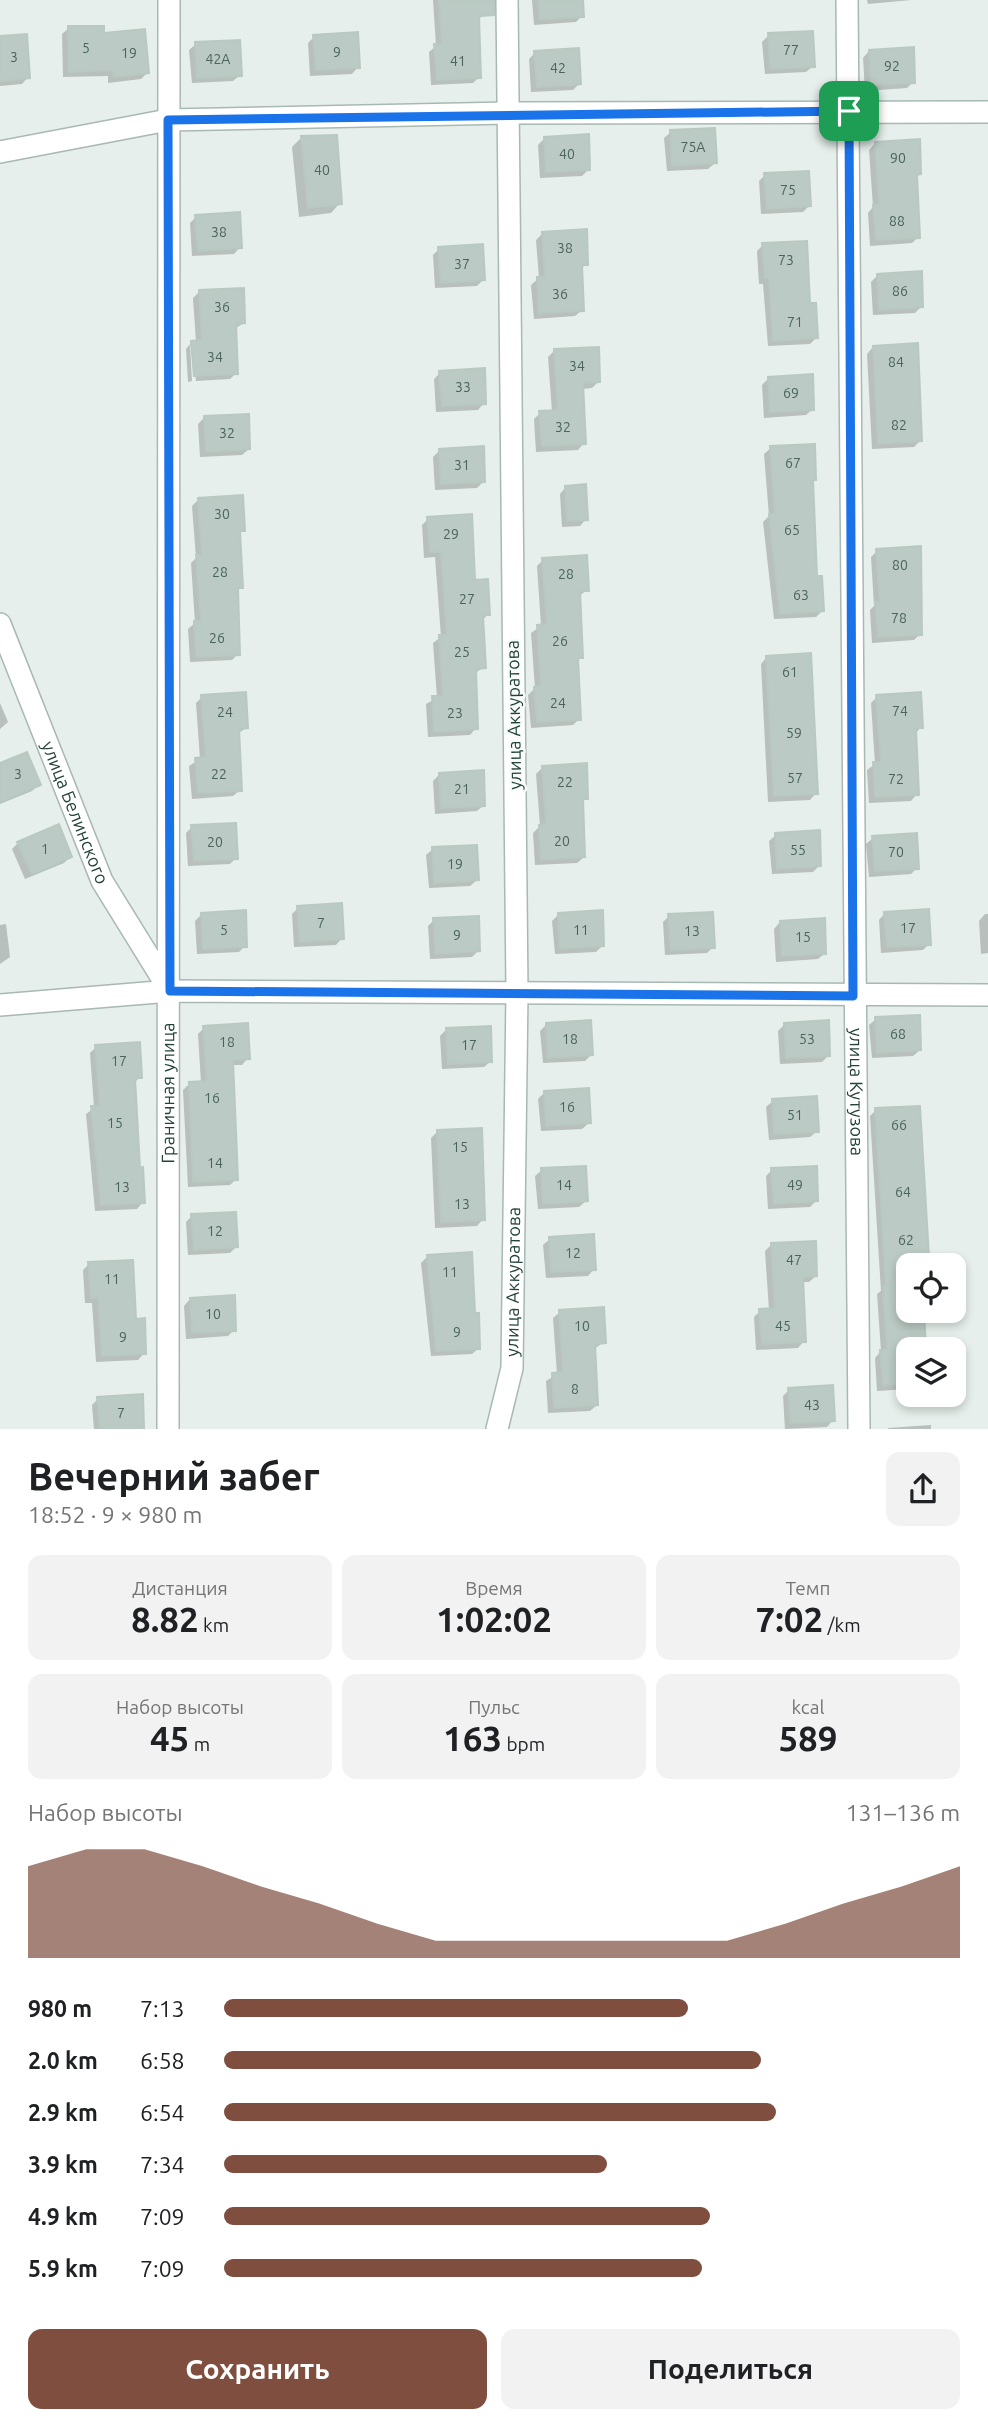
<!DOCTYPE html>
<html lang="ru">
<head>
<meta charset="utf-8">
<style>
	body { margin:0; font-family:Ubuntu,sans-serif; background:#f2f2f2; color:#202124; height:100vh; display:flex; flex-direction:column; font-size:26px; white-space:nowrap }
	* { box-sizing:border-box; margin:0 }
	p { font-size:23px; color:#757577 }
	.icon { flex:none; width:38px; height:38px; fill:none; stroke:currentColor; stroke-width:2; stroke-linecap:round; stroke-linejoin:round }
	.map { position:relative; height:1429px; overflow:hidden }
	.details { display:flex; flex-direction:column; background:#fff; flex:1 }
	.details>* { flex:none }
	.buttons { position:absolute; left:896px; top:1253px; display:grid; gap:14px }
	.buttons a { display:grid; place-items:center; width:70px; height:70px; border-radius:14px; background:#fff; box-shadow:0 4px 10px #0003; font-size:35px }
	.pin { position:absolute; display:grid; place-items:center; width:60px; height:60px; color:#fff; margin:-30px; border-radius:14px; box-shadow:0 4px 10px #0006 }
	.round { display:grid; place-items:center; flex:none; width:74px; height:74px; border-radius:14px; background:#f2f2f2 }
	.head { display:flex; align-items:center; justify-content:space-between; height:119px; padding:0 28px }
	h1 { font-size:38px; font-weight:700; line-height:52px }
	.stats { display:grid; grid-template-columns:repeat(3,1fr); gap:10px; height:119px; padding:7px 28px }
	.stats div { display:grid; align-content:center; border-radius:14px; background:#f2f2f2; text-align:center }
	.stats b { font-size:35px; font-weight:700 }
	.stats small { font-size:19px; font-weight:400 }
	.stats p { font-size:19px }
	.chart { height:196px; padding:14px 28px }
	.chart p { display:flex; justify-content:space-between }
	.chart svg { width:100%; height:126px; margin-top:7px; fill:#7f4e3f; opacity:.7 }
	.cta { display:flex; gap:14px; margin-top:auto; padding:14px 28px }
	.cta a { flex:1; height:80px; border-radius:14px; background:#7f4e3f; color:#fff; font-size:28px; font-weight:700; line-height:80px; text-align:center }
	.cta a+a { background:#f2f2f2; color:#202124 }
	ul { padding:0 28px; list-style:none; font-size:23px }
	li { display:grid; grid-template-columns:112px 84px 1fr; align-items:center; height:52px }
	li i { height:18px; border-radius:9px; background:#7f4e3f }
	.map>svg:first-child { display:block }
	.shadow { fill:#0003 }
	.building { fill:#bbcac4; stroke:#b8c9c2; stroke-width:2 }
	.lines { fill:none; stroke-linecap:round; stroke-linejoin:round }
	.minor-casing { stroke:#a8b8b2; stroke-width:24 }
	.minor { stroke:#fff; stroke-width:21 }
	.route-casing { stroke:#fff; stroke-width:14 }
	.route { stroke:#1a73e8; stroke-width:9 }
	.labels { text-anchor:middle; stroke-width:5; stroke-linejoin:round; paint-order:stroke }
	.number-label { font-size:14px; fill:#4a645c }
	.street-label { font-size:18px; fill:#24423a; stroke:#f7fbf9 }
</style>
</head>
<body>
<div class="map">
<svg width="988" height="1429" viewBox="0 0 988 1429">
	<rect width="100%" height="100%" fill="#e6efeb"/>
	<!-- shadow -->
	<g class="shadow">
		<path d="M433,0H482L483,15L477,21L479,77L473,83L431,85L429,52L436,46Z"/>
		<path d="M532,0H581L582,16L576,22L534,25Z"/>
		<path d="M867,0H911L868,4Z"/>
		<path d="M69,28L102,35L148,72L141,79L108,83V76L63,77L62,34Z"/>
		<path d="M769,35L813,66L806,72L765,74L762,42Z"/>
		<path d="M0,37L28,77L22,84L0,86Z"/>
		<path d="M314,37L358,67L352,74L310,76L308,43Z"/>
		<path d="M196,44L240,75L233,81L192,83L189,50Z"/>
		<path d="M869,51L913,82L907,88L865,91L863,58Z"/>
		<path d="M535,53L579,84L573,90L531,92L529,59Z"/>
		<path d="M671,132L715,163L708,169L667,171L664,138Z"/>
		<path d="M302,137L340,203L331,213L299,217L292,147Z"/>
		<path d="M544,139L589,169L582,176L540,178L538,145Z"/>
		<path d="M875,143L919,174L915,178L918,237L912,243L870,246L868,213L873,207L869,150Z"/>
		<path d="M765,175L809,206L803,212L761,214L759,181Z"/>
		<path d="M196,217L240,247L234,254L192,256L190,223Z"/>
		<path d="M542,234L586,264L580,270L582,310L575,316L534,319L531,285L539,278L536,240Z"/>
		<path d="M763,245L809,305L816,338L810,344L768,346L763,284H759L757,251Z"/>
		<path d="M439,249L483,280L477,286L435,288L433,255Z"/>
		<path d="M877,276L922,306L915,313L873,315L871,282Z"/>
		<path d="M199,292L244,323L234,329L236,373L230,379L196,381L193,346H190L192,381L188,382L186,349L192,342H196L193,298Z"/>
		<path d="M873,347L920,441L914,447L872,449L867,354Z"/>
		<path d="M554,351L598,382L592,388L582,389L584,443L578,450L536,452L534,419L540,413L552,412L548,357Z"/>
		<path d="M440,373L484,403L478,410L436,412L434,379Z"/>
		<path d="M769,378L813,409L806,415L764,418L762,385Z"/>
		<path d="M204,418L249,449L242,455L200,457L198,424Z"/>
		<path d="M771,448L815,479L811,483L815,578L822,611L816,617L774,619L763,522L769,516L764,454Z"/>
		<path d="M439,451L484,481L477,488L435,490L433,457Z"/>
		<path d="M566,487L586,519L580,526L562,527L560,494Z"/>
		<path d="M199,499L243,530L239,534L241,587L236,592L238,654L232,660L190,662L188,629L195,623L191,563L196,558L192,506Z"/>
		<path d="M428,519L474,582L488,614L482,621L484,667L474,674L476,728L470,735L428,737L426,704L437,698L433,643L441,637L435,557L424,558L422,525Z"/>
		<path d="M877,551L920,634L914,640L872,643L870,610L874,606L871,557Z"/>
		<path d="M543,560L587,590L579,596L582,657L576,662L579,719L573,725L531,728L528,695L535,688L531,633L541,626L537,566Z"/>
		<path d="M767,657L816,793L810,800L768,802L761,664Z"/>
		<path d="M202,697L246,728L237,734L240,790L233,796L192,799L189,766L200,759L196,703Z"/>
		<path d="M877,697L921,727L915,734L917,794L911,801L869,803L867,770L875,764L871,703Z"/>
		<path d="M0,703L8,722L0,729Z"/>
		<path d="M0,765L39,784L32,791L0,804Z"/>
		<path d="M543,767L587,798L581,803L584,857L577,863L535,865L533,833L540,826L536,774Z"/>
		<path d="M439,775L484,805L477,811L435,814L433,781Z"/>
		<path d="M192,827L236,858L230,864L188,866L186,833Z"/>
		<path d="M776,835L820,865L813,872L772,874L769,841Z"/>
		<path d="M873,838L917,868L911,874L869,877L866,844Z"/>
		<path d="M18,843L70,857L64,863L25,879L12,849Z"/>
		<path d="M433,849L477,880L470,886L429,888L426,855Z"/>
		<path d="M298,908L342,938L336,945L294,947L292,914Z"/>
		<path d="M885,913L929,944L923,950L881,953L879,920Z"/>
		<path d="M985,914H988V953L981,954L979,921Z"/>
		<path d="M201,915L245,946L239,952L197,954L195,921Z"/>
		<path d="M558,915L603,945L596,952L555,954L552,921Z"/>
		<path d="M669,916L713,947L707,953L665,955L663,922Z"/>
		<path d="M434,920L478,951L472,957L430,959L428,926Z"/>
		<path d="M780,922L825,953L818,959L776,962L774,929Z"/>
		<path d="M6,924L10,957L0,964V925Z"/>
		<path d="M876,1019L920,1050L913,1056L872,1058L869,1025Z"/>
		<path d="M547,1024L591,1055L585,1061L543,1063L540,1031Z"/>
		<path d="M785,1024L829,1055L822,1062L780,1064L778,1031Z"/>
		<path d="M204,1028L248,1058L242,1065H231L236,1179L230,1185L188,1187L183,1090L189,1084L201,1083L198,1034Z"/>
		<path d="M446,1030L491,1061L484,1067L442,1069L440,1036Z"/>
		<path d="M96,1047L140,1077L134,1083L138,1169L143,1202L137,1209L95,1211L86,1114L94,1108L90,1053Z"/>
		<path d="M545,1092L589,1123L582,1129L541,1131L538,1099Z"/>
		<path d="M773,1101L817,1131L810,1137L769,1140L766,1107Z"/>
		<path d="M919,1108L925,1265H908V1311H927L928,1318L923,1323L924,1349H908V1389L877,1391L875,1358L881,1351L877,1294L881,1291L870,1116L876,1110Z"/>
		<path d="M437,1132L483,1219L477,1226L435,1228L431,1138Z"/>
		<path d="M542,1170L586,1201L579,1207L538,1209L535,1176Z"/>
		<path d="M772,1170L816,1201L810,1207L768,1209L766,1176Z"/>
		<path d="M192,1216L236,1247L230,1253L188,1255L186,1222Z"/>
		<path d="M550,1239L594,1269L588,1276L546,1278L543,1245Z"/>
		<path d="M771,1245L816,1276L809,1282H802L804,1341L798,1348L756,1350L754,1317L760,1311L769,1310L765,1251Z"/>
		<path d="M427,1257L473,1315L479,1348L472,1354L431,1356L421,1263Z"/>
		<path d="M89,1264L134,1321L144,1353L138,1360L96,1362L92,1303H85L83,1270Z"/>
		<path d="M190,1299L234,1330L228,1336L186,1339L184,1306Z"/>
		<path d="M560,1312L604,1342L594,1349L597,1405L590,1411L548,1413L546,1381L557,1374L553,1318Z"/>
		<path d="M789,1390L833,1420L827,1427L785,1429L783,1396Z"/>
		<path d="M141,1396L142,1429H94L92,1405L98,1399Z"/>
		<path d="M931,1425V1429H888V1428Z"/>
	</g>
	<!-- building -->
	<g class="building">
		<path d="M439,0H494V15L479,16L481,78L437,80L434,44H442Z"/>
		<path d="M538,0H583L584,17L540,19Z"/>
		<path d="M68,26H104V33L145,29L149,73L114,77L113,70L69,72Z"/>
		<path d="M813,31L815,67L770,69L768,33Z"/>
		<path d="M358,32L360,68L316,70L313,35Z"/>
		<path d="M27,34L30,78L0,81V36Z"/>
		<path d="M240,40L242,76L197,78L195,42Z"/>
		<path d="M914,47L915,83L871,85L869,50Z"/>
		<path d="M579,48L581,84L537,87L534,51Z"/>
		<path d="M715,128L717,163L672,166L670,130Z"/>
		<path d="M589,134L590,170L546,172L544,137Z"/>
		<path d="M337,135L342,204L308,208L301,136Z"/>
		<path d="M920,139L921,174L917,175L920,238L876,240L873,205L879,204L875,142Z"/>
		<path d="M809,171L811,206L767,209L764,173Z"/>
		<path d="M240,212L242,248L198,251L195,215Z"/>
		<path d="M587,229L588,265H582L584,311L539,313L537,277H545L542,232Z"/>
		<path d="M807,241L810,303H816L818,338L773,341L769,278H765L762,243Z"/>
		<path d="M483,244L485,280L441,283L438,247Z"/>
		<path d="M922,271L923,307L879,310L877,274Z"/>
		<path d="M244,288L245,323L236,324L238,374L194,376L191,341L202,340L199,290Z"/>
		<path d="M918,343L922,441L878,444L873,346Z"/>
		<path d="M599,347L600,382L583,383L586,444L542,446L539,411L558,410L554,349Z"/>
		<path d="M485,368L486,404L442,406L439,371Z"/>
		<path d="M813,374L814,410L770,412L768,377Z"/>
		<path d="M249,414L250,449L206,452L204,416Z"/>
		<path d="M815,444L816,480H813L817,576H822L824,611L780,614L769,514L775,513L770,446Z"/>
		<path d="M484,446L485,482L441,484L439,449Z"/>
		<path d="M586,484L588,520L567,521L565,486Z"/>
		<path d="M243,495L245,531H240L243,588H238L240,655L196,657L194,621H201L196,555H202L198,498Z"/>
		<path d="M472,514L475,580L488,579L490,615H483L486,668L476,669L478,729L434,732L432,696H443L439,635H447L441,552H430L427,517Z"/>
		<path d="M921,546L922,635L878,637L875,602H880L876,549Z"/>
		<path d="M587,555L589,591H580L583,658H578L581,720L537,722L534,687L541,686L537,625L547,624L542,558Z"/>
		<path d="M811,653L818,794L774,796L766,656Z"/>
		<path d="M246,692L248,728L239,729L242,791L198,793L195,758L206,757L201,695Z"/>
		<path d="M921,692L923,728H916L919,795L875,797L873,762H881L876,695Z"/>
		<path d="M27,752L41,785L0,802V763Z"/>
		<path d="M587,763L588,799H583L585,857L541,860L539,825L546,824L542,766Z"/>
		<path d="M484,770L485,806L441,808L439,773Z"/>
		<path d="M236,823L238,859L194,861L191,825Z"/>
		<path d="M59,824L72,857L32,874L17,842Z"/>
		<path d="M820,830L821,866L777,869L775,833Z"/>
		<path d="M917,833L919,869L875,871L872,836Z"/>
		<path d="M477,845L479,880L434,883L432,847Z"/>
		<path d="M342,903L344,939L300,942L297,906Z"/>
		<path d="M929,909L931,945L887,947L884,912Z"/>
		<path d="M246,910L247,947L203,949L201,913Z"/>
		<path d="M603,910L604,946L560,949L558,913Z"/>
		<path d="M713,912L715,948L671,950L668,914Z"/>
		<path d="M479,916L480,951L436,954L433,918Z"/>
		<path d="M825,918L826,954L782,956L780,921Z"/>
		<path d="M920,1015L921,1050L877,1053L875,1017Z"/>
		<path d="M591,1020L593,1055L548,1058L546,1023Z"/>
		<path d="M829,1020L830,1056L786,1058L784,1023Z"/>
		<path d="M248,1023L250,1059L233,1060L238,1180L193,1182L189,1082L207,1081L203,1026Z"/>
		<path d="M491,1026L492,1062L448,1064L446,1028Z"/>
		<path d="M140,1042L142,1078H135L140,1168L143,1167L145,1203L101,1205L91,1106H100L95,1045Z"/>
		<path d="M589,1088L591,1123L546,1126L544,1091Z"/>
		<path d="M817,1096L819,1132L774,1134L772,1099Z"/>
		<path d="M920,1106L929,1257L908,1258V1311H924L926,1349H908V1384L883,1385L880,1350L887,1349L883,1286H886L875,1108Z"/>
		<path d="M482,1128L485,1220L441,1222L437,1130Z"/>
		<path d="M586,1166L588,1201L543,1204L541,1168Z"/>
		<path d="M817,1166L818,1201L774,1204L771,1168Z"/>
		<path d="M236,1212L238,1247L194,1250L191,1214Z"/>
		<path d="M594,1234L596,1270L551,1272L549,1237Z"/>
		<path d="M816,1241L817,1276L803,1277L806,1342L762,1344L759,1309L775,1308L771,1243Z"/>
		<path d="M472,1252L475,1313H479L480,1349L436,1351L427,1255Z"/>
		<path d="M133,1260L136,1319L145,1318L146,1354L102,1356L98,1297L91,1298L88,1262Z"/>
		<path d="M235,1295L236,1331L192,1333L190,1298Z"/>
		<path d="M604,1307L606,1343L595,1344L598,1405L554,1408L552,1373L563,1372L559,1310Z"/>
		<path d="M833,1385L835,1421L791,1423L788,1388Z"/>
		<path d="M143,1394L144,1429H100L97,1397Z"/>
	</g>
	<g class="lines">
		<defs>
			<g id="minor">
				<path id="s1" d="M847,0L859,1429"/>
				<path d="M0,152L168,120L508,113L988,112"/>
				<path id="s2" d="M0,624L102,881L170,991"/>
				<path d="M0,1005L170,991L988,995"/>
				<path id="s3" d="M168,1429L169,0"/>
				<path id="s4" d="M497,1429L512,1368L517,992L507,0"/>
			</g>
		</defs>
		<!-- minor casing -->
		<use href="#minor" class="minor-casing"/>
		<!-- minor -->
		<use href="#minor" class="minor"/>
	</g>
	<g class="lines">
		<defs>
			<path id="route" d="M849,111L853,996L170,991L168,120Z"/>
		</defs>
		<!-- route casing -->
		<use href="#route" class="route-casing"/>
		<!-- route -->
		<use href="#route" class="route"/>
	</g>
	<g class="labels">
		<!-- number labels -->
		<g class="number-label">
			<text x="86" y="53">5</text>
			<text x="791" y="55">77</text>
			<text x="337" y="57">9</text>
			<text x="129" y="58">19</text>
			<text x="14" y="62">3</text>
			<text x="218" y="64">42А</text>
			<text x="458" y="66">41</text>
			<text x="892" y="71">92</text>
			<text x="558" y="73">42</text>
			<text x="693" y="152">75А</text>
			<text x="567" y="159">40</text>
			<text x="898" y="163">90</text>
			<text x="322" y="175">40</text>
			<text x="788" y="195">75</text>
			<text x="897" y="226">88</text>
			<text x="219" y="237">38</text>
			<text x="565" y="253">38</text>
			<text x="786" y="265">73</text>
			<text x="462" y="269">37</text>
			<text x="900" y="296">86</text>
			<text x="560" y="299">36</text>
			<text x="222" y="312">36</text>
			<text x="795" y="327">71</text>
			<text x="215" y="362">34</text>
			<text x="896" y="367">84</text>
			<text x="577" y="371">34</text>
			<text x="463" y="392">33</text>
			<text x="791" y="398">69</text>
			<text x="899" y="430">82</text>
			<text x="563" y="432">32</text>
			<text x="227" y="438">32</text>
			<text x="793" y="468">67</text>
			<text x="462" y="470">31</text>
			<text x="222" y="519">30</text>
			<text x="792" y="535">65</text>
			<text x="451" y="539">29</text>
			<text x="900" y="570">80</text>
			<text x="220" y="577">28</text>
			<text x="566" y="579">28</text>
			<text x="801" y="600">63</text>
			<text x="467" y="604">27</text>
			<text x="899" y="623">78</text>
			<text x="217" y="643">26</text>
			<text x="560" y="646">26</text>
			<text x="462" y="657">25</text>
			<text x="790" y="677">61</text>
			<text x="558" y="708">24</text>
			<text x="900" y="716">74</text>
			<text x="225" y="717">24</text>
			<text x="455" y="718">23</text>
			<text x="794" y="738">59</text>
			<text x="18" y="779">3</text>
			<text x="219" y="779">22</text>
			<text x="795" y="783">57</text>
			<text x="896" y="784">72</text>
			<text x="565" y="787">22</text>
			<text x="462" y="794">21</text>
			<text x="562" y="846">20</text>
			<text x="215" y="847">20</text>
			<text x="45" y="854">1</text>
			<text x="798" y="855">55</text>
			<text x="896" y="857">70</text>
			<text x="455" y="869">19</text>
			<text x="321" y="928">7</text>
			<text x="908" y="933">17</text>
			<text x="224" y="935">5</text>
			<text x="581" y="935">11</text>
			<text x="692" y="936">13</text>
			<text x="457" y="940">9</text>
			<text x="803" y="942">15</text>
			<text x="898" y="1039">68</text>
			<text x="570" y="1044">18</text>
			<text x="807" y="1044">53</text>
			<text x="227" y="1047">18</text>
			<text x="469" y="1050">17</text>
			<text x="119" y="1066">17</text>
			<text x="212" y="1103">16</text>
			<text x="567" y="1112">16</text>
			<text x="795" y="1120">51</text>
			<text x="115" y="1128">15</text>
			<text x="899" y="1130">66</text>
			<text x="460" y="1152">15</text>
			<text x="215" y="1168">14</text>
			<text x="564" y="1190">14</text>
			<text x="795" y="1190">49</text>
			<text x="122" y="1192">13</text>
			<text x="903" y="1197">64</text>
			<text x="462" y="1209">13</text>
			<text x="215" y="1236">12</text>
			<text x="906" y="1245">62</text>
			<text x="573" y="1258">12</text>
			<text x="794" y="1265">47</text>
			<text x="450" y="1277">11</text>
			<text x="112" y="1284">11</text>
			<text x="213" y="1319">10</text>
			<text x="582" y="1331">10</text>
			<text x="783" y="1331">45</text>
			<text x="457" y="1337">9</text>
			<text x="123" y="1342">9</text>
			<text x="575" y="1394">8</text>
			<text x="812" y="1410">43</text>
			<text x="121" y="1418">7</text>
		</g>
		<!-- street labels -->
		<g class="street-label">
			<text transform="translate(514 715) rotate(-91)" y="6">улица Аккуратова</text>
			<text dy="6" stroke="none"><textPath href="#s2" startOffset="203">улица Белинского</textPath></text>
			<text dy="6" stroke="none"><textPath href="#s3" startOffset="336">Граничная улица</textPath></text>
			<text dy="6" stroke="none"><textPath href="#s1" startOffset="1092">улица Кутузова</textPath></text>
			<text dy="6" stroke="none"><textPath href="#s4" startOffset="149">улица Аккуратова</textPath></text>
		</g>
	</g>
</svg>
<div class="buttons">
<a><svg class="icon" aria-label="locate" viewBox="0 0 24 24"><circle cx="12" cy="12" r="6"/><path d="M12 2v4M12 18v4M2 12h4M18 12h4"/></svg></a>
<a><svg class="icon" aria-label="layers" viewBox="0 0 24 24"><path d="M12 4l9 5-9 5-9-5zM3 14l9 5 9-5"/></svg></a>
</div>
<div class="pin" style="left:849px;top:111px;background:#1e9e55"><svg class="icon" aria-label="arrive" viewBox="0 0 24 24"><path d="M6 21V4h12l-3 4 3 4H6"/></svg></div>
</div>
<section class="details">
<div class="head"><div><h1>Вечерний забег</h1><p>18:52 · 9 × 980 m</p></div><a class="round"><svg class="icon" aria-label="share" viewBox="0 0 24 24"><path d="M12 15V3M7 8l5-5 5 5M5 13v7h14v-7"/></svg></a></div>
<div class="stats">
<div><p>Дистанция</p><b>8.82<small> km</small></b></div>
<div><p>Время</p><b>1:02:02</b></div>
<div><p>Темп</p><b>7:02<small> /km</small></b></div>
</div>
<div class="stats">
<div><p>Набор высоты</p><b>45<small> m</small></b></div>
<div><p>Пульс</p><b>163<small> bpm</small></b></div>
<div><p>kcal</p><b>589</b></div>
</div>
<div class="chart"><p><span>Набор высоты</span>131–136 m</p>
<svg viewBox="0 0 160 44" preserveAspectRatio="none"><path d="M0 44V12L10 6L20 6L30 12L40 19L50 25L60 32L70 38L80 38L90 38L100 38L110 38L120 38L130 32L140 25L150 19L160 12V44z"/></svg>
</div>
<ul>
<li><b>980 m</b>7:13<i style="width:63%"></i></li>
<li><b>2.0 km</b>6:58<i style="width:73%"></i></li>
<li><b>2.9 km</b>6:54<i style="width:75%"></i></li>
<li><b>3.9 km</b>7:34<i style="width:52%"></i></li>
<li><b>4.9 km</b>7:09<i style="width:66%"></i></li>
<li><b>5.9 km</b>7:09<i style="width:65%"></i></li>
</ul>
<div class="cta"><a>Сохранить</a><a>Поделиться</a></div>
</section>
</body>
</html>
